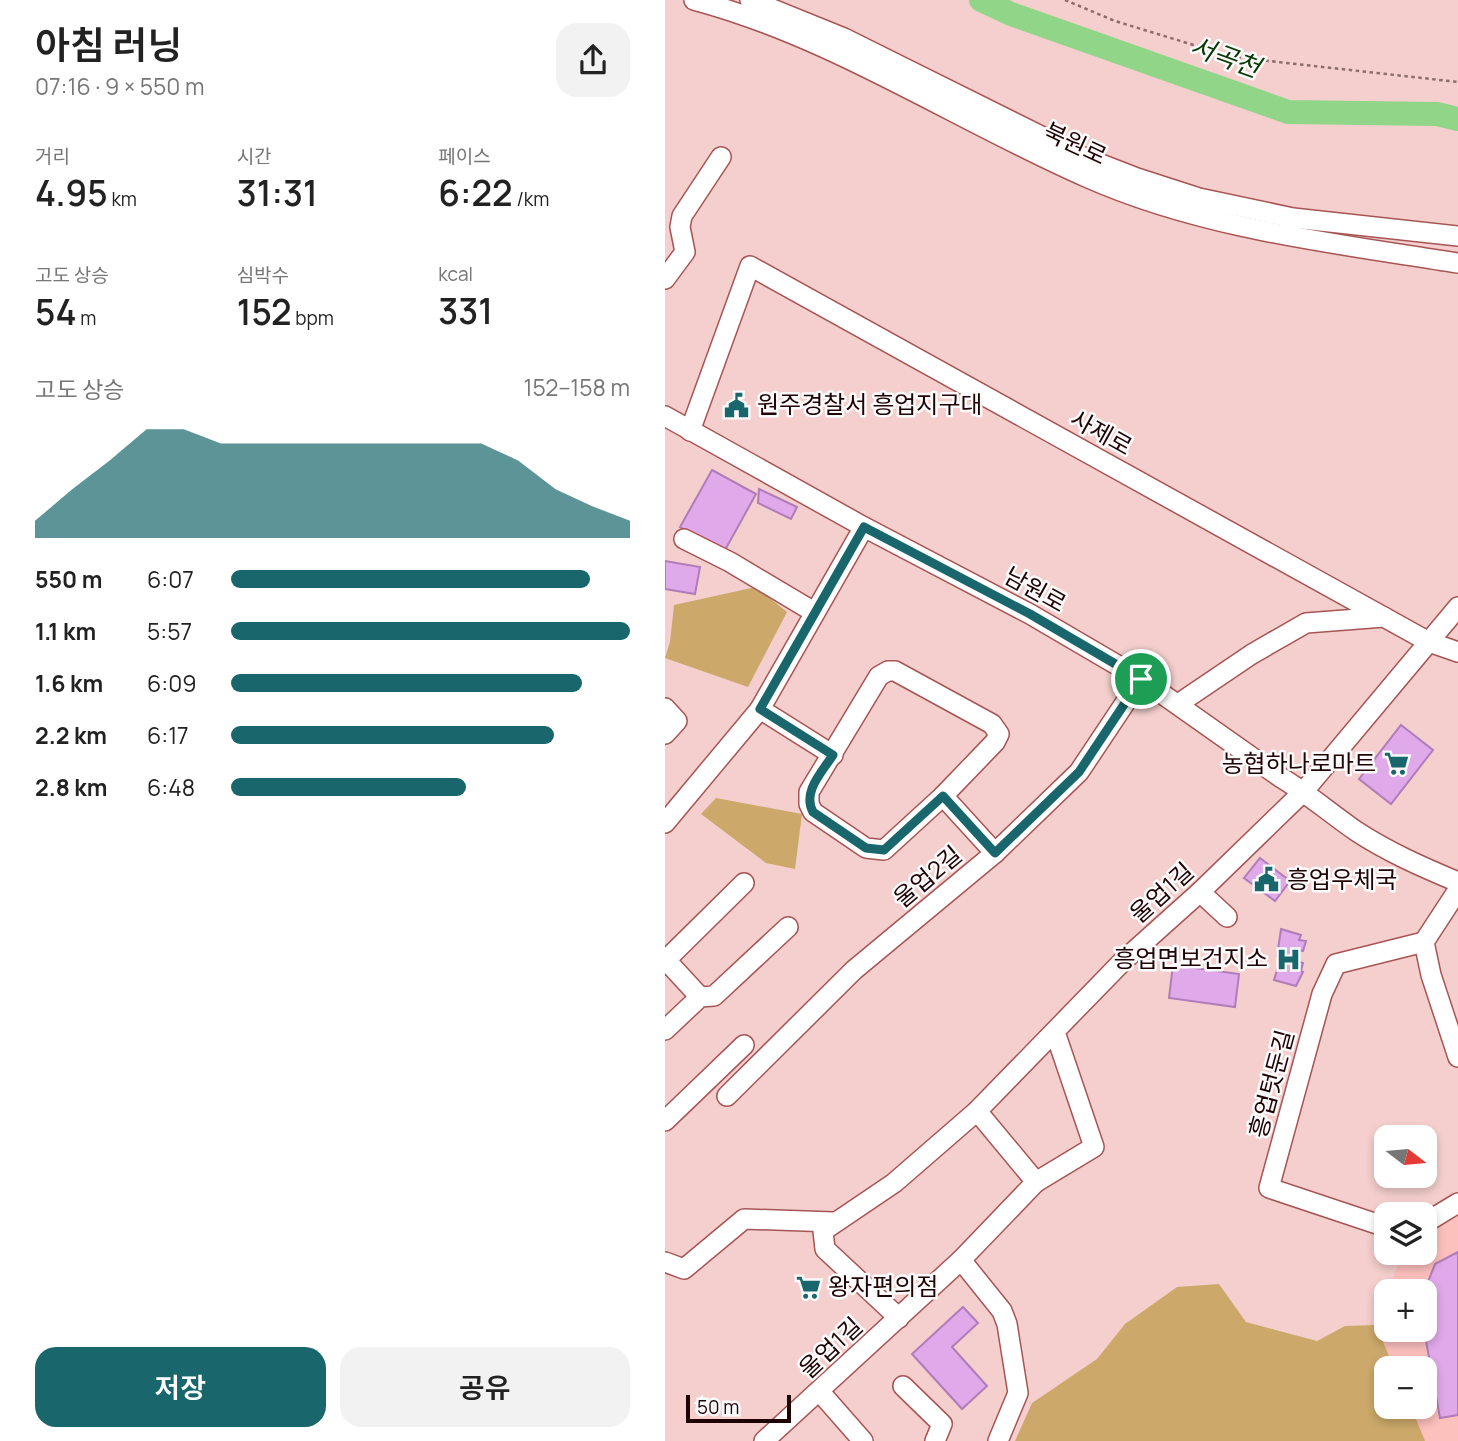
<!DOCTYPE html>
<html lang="ko">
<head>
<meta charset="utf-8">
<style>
	body { margin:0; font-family:Manrope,"Noto Sans KR",sans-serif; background:#f2f2f2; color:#222; height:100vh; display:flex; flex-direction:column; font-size:26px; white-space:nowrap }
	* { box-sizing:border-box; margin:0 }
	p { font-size:23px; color:#767676 }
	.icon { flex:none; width:38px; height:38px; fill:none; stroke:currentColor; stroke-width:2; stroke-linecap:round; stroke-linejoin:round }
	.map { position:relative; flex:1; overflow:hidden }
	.panel { display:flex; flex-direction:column; background:#fff; width:665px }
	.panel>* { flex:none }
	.needle { width:46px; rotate:106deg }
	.tools { position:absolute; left:709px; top:1125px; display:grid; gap:14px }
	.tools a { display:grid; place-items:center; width:63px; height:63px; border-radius:14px; background:#fff; box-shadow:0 4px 10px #0003; font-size:35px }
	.scale { position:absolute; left:21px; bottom:18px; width:105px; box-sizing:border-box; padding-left:7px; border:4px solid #1f0304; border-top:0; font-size:19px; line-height:24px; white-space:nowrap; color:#1f0304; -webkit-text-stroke:5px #fafafa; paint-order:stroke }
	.pin { position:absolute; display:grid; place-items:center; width:60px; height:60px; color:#fff; margin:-30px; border:4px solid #fff; border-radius:50%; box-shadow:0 2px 7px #0007 }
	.round { display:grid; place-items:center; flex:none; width:74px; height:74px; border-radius:21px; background:#f2f2f2 }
	.head { display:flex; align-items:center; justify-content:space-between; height:119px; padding:0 35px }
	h1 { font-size:38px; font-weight:600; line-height:52px }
	.metrics { display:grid; grid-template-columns:repeat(3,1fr); gap:10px; height:119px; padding:7px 35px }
	.metrics div { display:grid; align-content:center }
	.metrics b { font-size:35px; font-weight:600 }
	.metrics small { font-size:19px; font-weight:400 }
	.metrics p { font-size:19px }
	.chart { height:196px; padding:14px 35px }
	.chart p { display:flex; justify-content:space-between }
	.chart svg { width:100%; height:126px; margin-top:7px; fill:#19676c; opacity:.7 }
	.cta { display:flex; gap:14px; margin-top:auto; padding:14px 35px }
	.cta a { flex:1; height:80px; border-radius:21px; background:#19676c; color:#fff; font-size:28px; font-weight:600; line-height:80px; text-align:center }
	.cta a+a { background:#f2f2f2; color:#222 }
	ul { padding:0 35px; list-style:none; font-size:23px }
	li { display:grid; grid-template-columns:112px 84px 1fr; align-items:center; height:52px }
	li i { height:18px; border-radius:9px; background:#19676c }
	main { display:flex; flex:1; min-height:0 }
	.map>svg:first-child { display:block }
	.built { fill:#fcc0bd; fill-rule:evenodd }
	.green { fill:#cca96b }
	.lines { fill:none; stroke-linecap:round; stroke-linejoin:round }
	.river { stroke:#91d588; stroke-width:24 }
	.building { fill:#e0a9e9; stroke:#b17cba; stroke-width:2 }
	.minor-casing { stroke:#a65554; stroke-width:22 }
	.path { stroke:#8d6c6c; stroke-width:2.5; stroke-dasharray:3.5 3.5; stroke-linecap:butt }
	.minor { stroke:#fff; stroke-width:19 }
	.route-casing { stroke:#fff; stroke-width:14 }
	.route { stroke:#19676c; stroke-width:9 }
	.labels { text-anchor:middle; stroke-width:5; stroke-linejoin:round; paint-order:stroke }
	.street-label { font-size:24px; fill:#1f0304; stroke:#fafafa }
	.poi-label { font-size:24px; fill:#1f0304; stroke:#fafafa; text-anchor:start }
	.water-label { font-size:26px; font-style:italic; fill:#073703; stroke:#fafafa }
</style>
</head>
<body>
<main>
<section class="panel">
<div class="head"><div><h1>아침 러닝</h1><p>07:16 · 9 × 550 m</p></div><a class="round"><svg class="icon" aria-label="share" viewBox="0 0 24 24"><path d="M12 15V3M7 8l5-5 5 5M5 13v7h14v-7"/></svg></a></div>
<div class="metrics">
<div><p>거리</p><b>4.95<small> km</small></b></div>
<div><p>시간</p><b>31:31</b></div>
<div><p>페이스</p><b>6:22<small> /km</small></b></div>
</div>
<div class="metrics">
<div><p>고도 상승</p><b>54<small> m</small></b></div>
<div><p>심박수</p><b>152<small> bpm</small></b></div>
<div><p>kcal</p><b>331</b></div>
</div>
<div class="chart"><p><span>고도 상승</span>152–158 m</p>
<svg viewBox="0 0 160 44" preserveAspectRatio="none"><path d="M0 44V38L10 27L20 17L30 6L40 6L50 11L60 11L70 11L80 11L90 11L100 11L110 11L120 11L130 17L140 27L150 33L160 38V44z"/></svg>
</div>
<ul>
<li><b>550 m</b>6:07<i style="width:90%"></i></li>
<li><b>1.1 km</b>5:57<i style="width:100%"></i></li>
<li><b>1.6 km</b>6:09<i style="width:88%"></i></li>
<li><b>2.2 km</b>6:17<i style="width:81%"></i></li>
<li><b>2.8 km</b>6:48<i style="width:59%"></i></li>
</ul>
<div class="cta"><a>저장</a><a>공유</a></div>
</section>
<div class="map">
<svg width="793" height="1441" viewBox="0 0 793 1441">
	<rect width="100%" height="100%" fill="#f4cfcd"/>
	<!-- built -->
	<path class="built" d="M793,1205V1441H666L721,1297V1330H760V1292L723,1291L737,1253H760V1232ZM721,1368H760V1407H721Z"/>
	<!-- green -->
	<g class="green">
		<path d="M91,587L122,612L83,687L0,658L5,642L9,605Z"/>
		<path d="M51,798L137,814L130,869L101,863L36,814Z"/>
		<path d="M554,1284L581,1322L652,1341L680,1326L711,1325L729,1368H721V1407H746L760,1441H350L367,1403L432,1359L460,1324L512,1287Z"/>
	</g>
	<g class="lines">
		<!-- river -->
		<path class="river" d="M316,0L346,14L623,112L772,114L793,119"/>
	</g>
	<!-- building -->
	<g class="building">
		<path d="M47,470L91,494L59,552L15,527Z"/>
		<path d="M94,489L132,507L126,519L93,503Z"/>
		<path d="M0,561L35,567L30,594L0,589Z"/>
		<path d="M736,725L768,750L726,804L694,779Z"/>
		<path d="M595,858L625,881L610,901L579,878Z"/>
		<path d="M616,929L636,935L634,940L641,941L638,951L634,950L631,961L638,963L636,971L638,972L631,986L609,980L616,957L612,956Z"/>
		<path d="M508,965L574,974L570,1007L504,998Z"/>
		<path d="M793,1252V1415L775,1418L759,1330V1292L770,1264Z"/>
		<path d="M298,1307L313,1323L287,1347L322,1386L297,1409L247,1354Z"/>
	</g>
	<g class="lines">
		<defs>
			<g id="minor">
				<path d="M29,0C168,37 291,120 421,177C538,229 668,243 793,263"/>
				<path d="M85,0L179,38L418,157L472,178L534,198L628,218L793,236"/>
				<path d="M0,279L20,252L15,227L17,216L56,157"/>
				<path d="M0,416L199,527L365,614L476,679L615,777C642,793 665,813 691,831C723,852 757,867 793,882"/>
				<path d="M25,431L85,266L764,642L793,652"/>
				<path d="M19,539L65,562L149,612"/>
				<path d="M223,671H230L327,724L334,734L330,742L278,796L219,850L201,848L148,812L144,804V792L214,676Z"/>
				<path d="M513,704L587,654L641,623L719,617"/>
				<path d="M0,708L12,721L0,734"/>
				<path d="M95,709L168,755"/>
				<path d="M278,796L330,853"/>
				<path d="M0,823L95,709L199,527"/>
				<path d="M793,890L759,942L766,975L793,1057"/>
				<path d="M535,892L562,917"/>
				<path d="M0,959L35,997"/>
				<path d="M2,959L79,883"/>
				<path d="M0,1030L35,997L49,996L123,927"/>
				<path d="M62,1096L189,970L330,853L414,772L476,679"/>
				<path d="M0,1121L79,1045"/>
				<path d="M371,1182L429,1147L390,1032"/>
				<path d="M760,1223L793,1203"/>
				<path d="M721,1227L604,1188L657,994L671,964L759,942"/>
				<path d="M296,1260L337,1311L342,1324L353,1393L333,1441"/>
				<path d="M0,1262L19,1269L79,1219L168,1222"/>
				<path d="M234,1318L160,1249L158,1231L229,1183L312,1111L458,961L535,892L639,791L793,607"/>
				<path d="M238,1386L277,1424L270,1441"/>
				<path d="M155,1392L198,1441"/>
				<path d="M99,1441L296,1260L371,1182L312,1111"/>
			</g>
		</defs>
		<!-- minor casing -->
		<use href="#minor" class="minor-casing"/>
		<!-- path -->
		<path class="path" d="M400,0L450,21L568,57L793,82"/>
		<!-- minor -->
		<use href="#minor" class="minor"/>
	</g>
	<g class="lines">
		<defs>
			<path id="route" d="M199,527L365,614L476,679L414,772L330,853L278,796L219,850L201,848L148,812C137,792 157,772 168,755L95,709Z"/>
		</defs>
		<!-- route casing -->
		<use href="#route" class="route-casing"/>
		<!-- route -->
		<use href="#route" class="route"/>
	</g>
	<!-- icons -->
	<defs>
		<symbol id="civic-bare" viewBox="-9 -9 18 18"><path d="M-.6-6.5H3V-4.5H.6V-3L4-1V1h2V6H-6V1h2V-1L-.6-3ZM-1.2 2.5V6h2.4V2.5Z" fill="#19676c" stroke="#fafafa" stroke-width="2.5" paint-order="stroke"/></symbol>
		<symbol id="supermarket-bare" viewBox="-9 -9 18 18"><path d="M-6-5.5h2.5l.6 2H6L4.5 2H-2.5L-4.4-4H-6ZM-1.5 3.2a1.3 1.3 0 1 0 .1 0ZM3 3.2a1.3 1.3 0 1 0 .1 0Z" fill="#19676c" stroke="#fafafa" stroke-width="2.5" paint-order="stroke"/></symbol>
		<symbol id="hospital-bare" viewBox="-9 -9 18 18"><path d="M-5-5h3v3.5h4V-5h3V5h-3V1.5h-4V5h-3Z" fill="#19676c" stroke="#fafafa" stroke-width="2.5" paint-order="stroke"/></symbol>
	</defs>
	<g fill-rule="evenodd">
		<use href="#civic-bare" x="54" y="388" width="35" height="35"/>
		<use href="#supermarket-bare" x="714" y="746" width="35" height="35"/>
		<use href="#civic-bare" x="584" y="862" width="35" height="35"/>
		<use href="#hospital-bare" x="606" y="942" width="35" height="35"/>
		<use href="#supermarket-bare" x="126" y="1270" width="35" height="35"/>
	</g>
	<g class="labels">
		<!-- street labels -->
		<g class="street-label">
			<text transform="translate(410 144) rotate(25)" y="8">북원로</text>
			<text transform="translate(436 433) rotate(29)" y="8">사제로</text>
			<text transform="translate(370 590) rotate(29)" y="8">남원로</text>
			<text transform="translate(263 877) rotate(-40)" y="8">울업2길</text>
			<text transform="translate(497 893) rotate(-42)" y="8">울업1길</text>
			<text transform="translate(607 1084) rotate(-75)" y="8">흥업텃둔길</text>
			<text transform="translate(166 1348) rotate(-43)" y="8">울업1길</text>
		</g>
		<!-- poi labels -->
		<g class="poi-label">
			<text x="92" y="413">원주경찰서 흥업지구대</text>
			<text x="711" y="772" text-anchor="end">농협하나로마트</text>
			<text x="622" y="888">흥업우체국</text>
			<text x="603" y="967" text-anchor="end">흥업면보건지소</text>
			<text x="163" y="1295">왕자편의점</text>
		</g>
		<!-- water labels -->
		<g class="water-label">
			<text transform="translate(560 57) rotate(20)" y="9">서곡천</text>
		</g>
	</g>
</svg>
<div class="tools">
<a><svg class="needle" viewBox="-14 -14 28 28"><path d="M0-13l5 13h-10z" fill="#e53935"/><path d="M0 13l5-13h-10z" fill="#767676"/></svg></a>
<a><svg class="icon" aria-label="layers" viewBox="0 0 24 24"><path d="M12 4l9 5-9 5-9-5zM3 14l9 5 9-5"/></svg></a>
<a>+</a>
<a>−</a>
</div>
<div class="scale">50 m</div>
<div class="pin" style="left:476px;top:679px;background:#1e9e55"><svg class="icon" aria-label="arrive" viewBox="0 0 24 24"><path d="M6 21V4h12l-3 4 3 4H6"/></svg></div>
</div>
</main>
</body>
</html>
